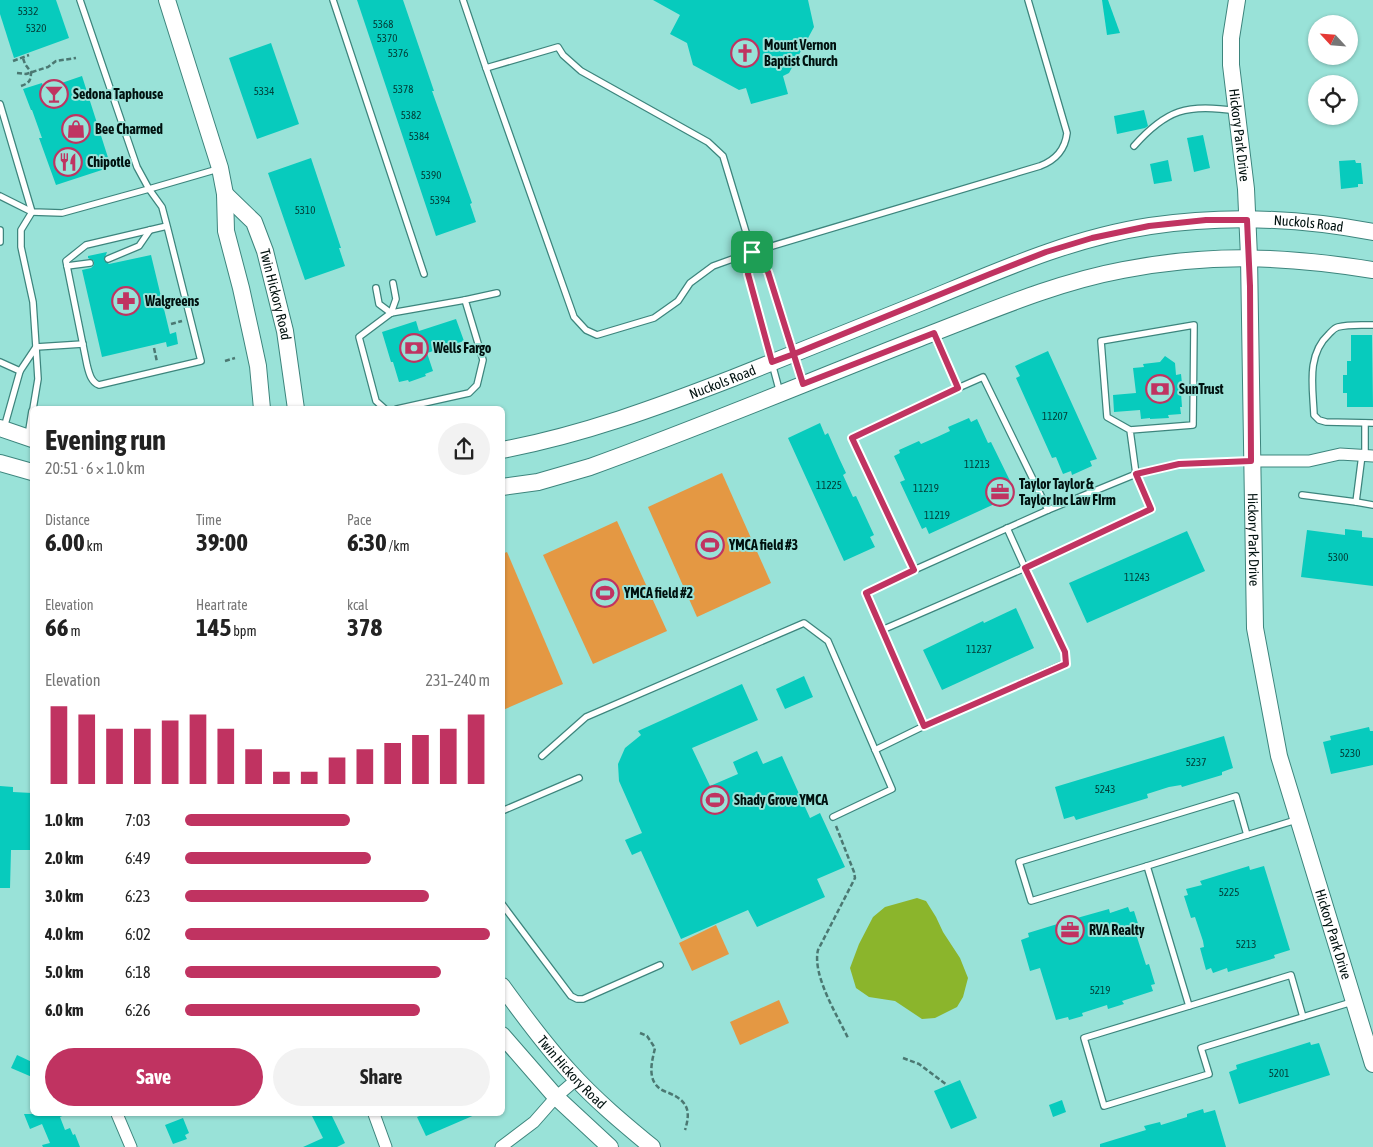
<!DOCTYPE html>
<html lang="en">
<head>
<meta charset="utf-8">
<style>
	body { margin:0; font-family:"Asap Condensed",sans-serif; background:#f2f2f2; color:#222; height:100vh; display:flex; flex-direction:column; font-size:19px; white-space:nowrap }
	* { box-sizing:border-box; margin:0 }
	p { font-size:16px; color:#767676 }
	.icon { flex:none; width:28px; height:28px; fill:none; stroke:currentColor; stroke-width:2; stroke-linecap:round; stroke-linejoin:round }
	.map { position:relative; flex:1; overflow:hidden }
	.side { position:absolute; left:30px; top:406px; width:475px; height:710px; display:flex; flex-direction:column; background:#fff; border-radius:8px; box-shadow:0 1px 4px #0004 }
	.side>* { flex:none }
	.needle { width:32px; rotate:296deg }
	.controls { position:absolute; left:1308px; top:15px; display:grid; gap:10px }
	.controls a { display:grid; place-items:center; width:50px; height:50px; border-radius:50%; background:#fff; box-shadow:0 1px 4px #0004; font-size:25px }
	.pin { position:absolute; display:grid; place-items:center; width:42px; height:42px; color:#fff; margin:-21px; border-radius:10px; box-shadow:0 2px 8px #0006 }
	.round { display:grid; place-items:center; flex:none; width:52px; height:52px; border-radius:26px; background:#f2f2f2 }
	.overview { display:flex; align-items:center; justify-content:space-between; height:85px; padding:0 15px }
	h1 { font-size:28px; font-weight:700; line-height:38px }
	.metrics { display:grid; grid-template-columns:repeat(3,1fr); gap:8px; height:85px; padding:5px 15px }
	.metrics div { display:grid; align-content:center }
	.metrics b { font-size:25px; font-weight:700 }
	.metrics small { font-size:14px; font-weight:400 }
	.metrics p { font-size:14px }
	.chart { height:140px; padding:10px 15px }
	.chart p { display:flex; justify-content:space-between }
	.chart svg { width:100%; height:90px; margin-top:5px; stroke:#c03361; stroke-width:6 }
	.button { display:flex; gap:10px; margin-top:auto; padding:10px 15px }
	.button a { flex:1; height:58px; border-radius:30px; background:#c03361; color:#fff; font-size:20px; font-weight:700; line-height:58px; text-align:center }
	.button a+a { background:#f2f2f2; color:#222 }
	ul { padding:0 15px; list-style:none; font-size:16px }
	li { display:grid; grid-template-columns:80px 60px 1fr; align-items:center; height:38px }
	li i { height:12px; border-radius:6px; background:#c03361 }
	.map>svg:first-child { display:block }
	.green { fill:#e49843 }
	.water { fill:#8bb52c }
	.building { fill:#07cbbd }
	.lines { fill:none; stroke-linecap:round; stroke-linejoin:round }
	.lane-casing { stroke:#3d857d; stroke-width:8 }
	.street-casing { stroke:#3d857d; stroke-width:13 }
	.secondary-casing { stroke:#3d857d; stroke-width:18 }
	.path { stroke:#4b7872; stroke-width:2.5; stroke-dasharray:5 2.5; stroke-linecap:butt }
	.lane { stroke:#fff; stroke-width:5.5 }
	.street { stroke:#fff; stroke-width:11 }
	.secondary { stroke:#fff; stroke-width:16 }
	.route-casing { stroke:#fff; stroke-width:10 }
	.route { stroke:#c03361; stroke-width:6 }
	.labels { text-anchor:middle; stroke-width:4; stroke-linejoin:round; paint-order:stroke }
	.number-label { font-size:11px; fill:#02403a }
	.poi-label { font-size:14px; font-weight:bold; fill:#00110f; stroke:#99e2d8; text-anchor:start }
	.street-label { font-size:14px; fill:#00110f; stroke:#99e2d8 }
</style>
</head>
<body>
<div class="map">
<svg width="1373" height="1147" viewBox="0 0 1373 1147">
	<rect width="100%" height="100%" fill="#99e2d8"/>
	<!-- green -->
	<g class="green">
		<path d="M722,473L771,583L697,617L648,507Z"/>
		<path d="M617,521L667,631L593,664L543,555Z"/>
		<path d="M507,552L563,684L503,710L502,554Z"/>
		<path d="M716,925L729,954L692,971L679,943Z"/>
		<path d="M779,1000L789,1023L740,1045L730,1022Z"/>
	</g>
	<!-- water -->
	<path class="water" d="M917,898L926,901L936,917L943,932L960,958L968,978L963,997L957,1007L935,1018L922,1019L895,1001L869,997L856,988L850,968L859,944L873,917L885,907Z"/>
	<!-- building -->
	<g class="building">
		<path d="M0,0H56L69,38L14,58L0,14Z"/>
		<path d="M357,0H403L434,91H432L472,203L470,204L476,222L436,236Z"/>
		<path d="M653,0H808L814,27L789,73L783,76L788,94L751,104L746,88L739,90L693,65L687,43L670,34L680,15Z"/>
		<path d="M1102,0H1108L1120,33L1107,35Z"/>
		<path d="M271,43L299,124L257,139L229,58Z"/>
		<path d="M82,76L111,167L56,185L39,138H42L32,110H31L23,89L42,83L44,89Z"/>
		<path d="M1144,110L1148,126L1145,128L1117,134L1114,116Z"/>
		<path d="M1203,135L1210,168L1194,172L1187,138Z"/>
		<path d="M311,158L341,248H339L345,266L305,280L268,173Z"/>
		<path d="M1168,160L1172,181L1154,184L1150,164Z"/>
		<path d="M1355,160L1356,163H1361L1363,184H1358V187L1341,189L1339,161Z"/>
		<path d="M107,252L104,260L109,264L151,255L170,334L176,332L178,344L167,347L166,342L102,357L82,270L91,268L94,265V261L88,258V256Z"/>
		<path d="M456,319L464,341L427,353L433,371L425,374L426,376L409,382L408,380L399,382L393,362H391L382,332L416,321L419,331Z"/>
		<path d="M1351,335H1372L1373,407H1347V393H1343V375H1347V361H1351Z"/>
		<path d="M1048,351L1097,459L1090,461L1092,466L1072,475L1071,471L1063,474L1056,457L1052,458L1016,378L1020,376L1015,366Z"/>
		<path d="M1165,356L1175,363L1176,375L1181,374L1183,393H1181L1182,407H1180L1181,414L1168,415L1169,418L1150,419V418L1141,419L1140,410L1114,412L1113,395L1136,393L1133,368L1144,367L1143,364L1160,362Z"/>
		<path d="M969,418L971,422L977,419L988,443L991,442L1013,487L1009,489L1012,496L929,534L926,527L922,529L900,482L905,480L894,456L900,453L899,450L919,441L921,444L937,437L950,431L948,427Z"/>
		<path d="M820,423L825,435L828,433L839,458L846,473L843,475L853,497L856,496L874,535L870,537L875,547L844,561L788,438Z"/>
		<path d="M1345,529L1362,531V537L1373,538V586L1301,577L1307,530L1345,535Z"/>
		<path d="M1187,531L1205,571L1087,623L1069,583Z"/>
		<path d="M1016,608L1034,648L942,690L923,650L983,621L984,623Z"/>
		<path d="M804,676L813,697L785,709L776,689Z"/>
		<path d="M742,684L758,720L692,748L710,786L738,774L733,762L757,751L763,764L782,756L810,818L820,813L845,867L817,879L825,897L757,927L748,910L681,939L641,851L632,855L625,840L642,833L619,781L618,764L625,748L641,735L638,731Z"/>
		<path d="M1369,727L1370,731H1373V765L1331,774L1323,742L1331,740L1330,736Z"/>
		<path d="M1224,736L1233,768L1222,772V775L1182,787L1181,785L1169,787L1147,794L1148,798L1076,820L1074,816L1064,819L1055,787Z"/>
		<path d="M0,786L13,787V792L32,793V850H11L10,888H0Z"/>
		<path d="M1249,866L1250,870L1264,866L1290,950L1274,955L1275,958L1228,972L1227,968L1213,973L1211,968L1206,970L1200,948L1204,947L1203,941L1195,917L1191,918L1184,896L1188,895L1186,889L1202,885L1200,881Z"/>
		<path d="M1128,907L1130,912L1134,911L1141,933L1136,934L1146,965L1149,964L1155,984L1151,985L1153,991L1122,1001L1124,1004L1108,1009L1107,1005L1082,1013L1083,1016L1069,1020L1068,1017L1056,1020L1040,968L1030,971L1021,940L1029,937L1028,933L1077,918L1109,909L1110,913Z"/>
		<path d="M1310,1042L1311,1045L1319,1043L1330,1075L1239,1104L1229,1072L1237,1069L1236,1065Z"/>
		<path d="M17,1055L32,1062V1077L11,1068Z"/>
		<path d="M960,1080L977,1118L951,1129L934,1091Z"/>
		<path d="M1062,1100L1066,1112L1053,1117L1049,1105Z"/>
		<path d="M1203,1109L1204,1113L1215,1110L1226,1147H1100V1144L1146,1130L1144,1126L1160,1122L1161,1125L1187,1117V1114Z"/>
		<path d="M24,1114H67L60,1117L65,1130L70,1128L73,1135L75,1134L80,1147H43L42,1145L50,1143L42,1124L30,1129Z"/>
		<path d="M311,1114H331L345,1143L337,1147H303L323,1138Z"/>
		<path d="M425,1114H477L426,1136L417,1117Z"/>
		<path d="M183,1118L189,1133L185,1135L187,1139L173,1144L165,1125Z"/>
	</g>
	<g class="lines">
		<defs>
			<g id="lane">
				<path d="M333,0L424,274"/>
				<path d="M463,0L486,68L558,47L563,55L581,71L708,142L723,156L752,252L768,271L803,382"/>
				<path d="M486,68L574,317L586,330L597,335L654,318L678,301L690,283L713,266L752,252L1040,166C1056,160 1065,150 1067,133L1028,0"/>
				<path d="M0,104L32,212L21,230V247L33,302L36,347L83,344"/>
				<path d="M1134,146C1166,110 1187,103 1236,111"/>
				<path d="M0,196L32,212L62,213L149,189L137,167L80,0"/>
				<path d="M167,226L86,245L66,261L87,365C89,373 91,382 99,385L201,361L167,226L162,207L149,189L218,169"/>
				<path d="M0,230V242"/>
				<path d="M752,252L748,274L780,393"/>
				<path d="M108,259L139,246L150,230"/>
				<path d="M67,266L90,263"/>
				<path d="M376,288L379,304L391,313"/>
				<path d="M391,313L396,299L393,283"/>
				<path d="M1373,325C1361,325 1349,324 1338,327C1334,328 1332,331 1329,334C1306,355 1313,388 1314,415L1319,420L1326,422L1373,423"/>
				<path d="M0,362L20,371"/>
				<path d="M958,388L983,377L1048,510L1136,474L1130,430L1193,425L1194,325L1101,341L1107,417L1130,430"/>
				<path d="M385,409L376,401L359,337L391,313L465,300"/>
				<path d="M397,409L469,393L477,385L483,360L465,300L497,293"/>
				<path d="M4,428L20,371L36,347L38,379L33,409"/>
				<path d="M28,436L32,411"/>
				<path d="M1365,455V423"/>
				<path d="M1302,495L1356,502L1362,455"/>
				<path d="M1356,502L1373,505"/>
				<path d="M914,570L1048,510"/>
				<path d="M882,630L1025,568L1007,528"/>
				<path d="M924,726L1066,663L1065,652L1025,568L1151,509L1136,474L1179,464L1250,461"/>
				<path d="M875,750L924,726L866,593L914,570L852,438L958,388L934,335"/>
				<path d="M542,756L586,717L804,623L828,641L892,789L833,817"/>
				<path d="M502,811L579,778"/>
				<path d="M1296,820L1247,835L1236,796L1019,862L1031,901L1147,866L1189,1006L1084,1038L1104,1106L1209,1074L1201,1048L1352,1002"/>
				<path d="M1147,866L1247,835"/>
				<path d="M502,904L571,996L577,999H583L660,965"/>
				<path d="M1189,1006L1291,975L1303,1017"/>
			</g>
			<g id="street">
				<path d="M1251,461H1309L1340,454L1373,456"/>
				<path d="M117,1114L131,1147"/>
				<path d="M374,1114L386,1147"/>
				<path d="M501,1147L534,1122L556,1097L577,1079"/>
			</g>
			<g id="secondary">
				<path d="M167,0L220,168L225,194L226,231L241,288L252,338L258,366L262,409"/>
				<path id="s1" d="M1237,0L1231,38V65L1246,189L1249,257L1255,628L1279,756L1373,1064"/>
				<path id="s2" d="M225,194L254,222L265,251L285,331L296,409"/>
				<path d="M0,428L32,439"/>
				<path id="s3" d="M502,450C582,435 658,407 733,378C797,352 861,327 925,301C998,271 1071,238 1150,226C1224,215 1300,218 1373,232"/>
				<path d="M0,463L32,472"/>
				<path d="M502,487L538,482L590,467C701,427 810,381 920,338C986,313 1053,283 1123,270C1211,253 1285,256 1373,270"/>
				<path id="s4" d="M502,986C523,1015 545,1045 569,1071C594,1099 624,1124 652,1147"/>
				<path d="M502,1035L556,1097L610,1147"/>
			</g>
		</defs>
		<!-- lane casing -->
		<use href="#lane" class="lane-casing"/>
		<!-- street casing -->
		<use href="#street" class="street-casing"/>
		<!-- secondary casing -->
		<use href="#secondary" class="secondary-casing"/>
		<!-- path -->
		<g class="path">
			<path d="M13,61L29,55"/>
			<path d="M17,73L26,74L48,67L56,61L76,58"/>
			<path d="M21,86C29,83 31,81 31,72L25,64L23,58"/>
			<path d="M171,324L182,321"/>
			<path d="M154,348L157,362"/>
			<path d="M225,361L235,358"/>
			<path d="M836,826L854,872L855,878L818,950C812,975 837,1015 848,1038"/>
			<path d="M640,1033L647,1036L655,1048C652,1061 647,1078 659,1088C661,1090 666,1092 669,1093C688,1101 691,1111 685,1130"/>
			<path d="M903,1058L919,1064L947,1085"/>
		</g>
		<!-- lane -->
		<use href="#lane" class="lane"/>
		<!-- street -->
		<use href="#street" class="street"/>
		<!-- secondary -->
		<use href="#secondary" class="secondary"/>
	</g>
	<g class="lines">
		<defs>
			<path id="route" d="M752,252L768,272L803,384L934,333L958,388L852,438L914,570L866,593L924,726L1066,664L1065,652L1025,568L1151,509L1136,474L1179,464L1251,461L1250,286L1247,220H1206L1149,226L1092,238L1046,252L990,274L794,354L772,362L748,274L752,252"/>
		</defs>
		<!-- route casing -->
		<use href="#route" class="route-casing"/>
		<!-- route -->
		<use href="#route" class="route"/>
	</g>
	<!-- icons -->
	<defs>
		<symbol id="church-ring" viewBox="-11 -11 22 22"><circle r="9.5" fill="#99e2d8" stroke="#c03361" stroke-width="1.5"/><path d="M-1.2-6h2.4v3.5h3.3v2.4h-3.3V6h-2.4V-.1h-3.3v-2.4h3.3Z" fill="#c03361"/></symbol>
		<symbol id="bar-ring" viewBox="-11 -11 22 22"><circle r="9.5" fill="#99e2d8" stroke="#c03361" stroke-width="1.5"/><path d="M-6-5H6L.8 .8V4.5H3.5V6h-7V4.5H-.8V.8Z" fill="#c03361"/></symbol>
		<symbol id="shop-ring" viewBox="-11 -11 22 22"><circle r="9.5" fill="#99e2d8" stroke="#c03361" stroke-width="1.5"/><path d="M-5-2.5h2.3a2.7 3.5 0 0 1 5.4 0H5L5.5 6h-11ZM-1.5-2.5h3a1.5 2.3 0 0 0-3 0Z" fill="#c03361"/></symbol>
		<symbol id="restaurant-ring" viewBox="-11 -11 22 22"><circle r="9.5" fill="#99e2d8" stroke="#c03361" stroke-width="1.5"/><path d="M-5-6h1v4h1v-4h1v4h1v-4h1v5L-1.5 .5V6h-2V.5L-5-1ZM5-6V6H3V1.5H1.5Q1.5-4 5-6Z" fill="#c03361"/></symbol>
		<symbol id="pharmacy-ring" viewBox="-11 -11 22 22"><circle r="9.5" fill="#99e2d8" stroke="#c03361" stroke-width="1.5"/><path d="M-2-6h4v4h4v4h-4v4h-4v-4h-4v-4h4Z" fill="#c03361"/></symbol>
		<symbol id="bank-ring" viewBox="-11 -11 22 22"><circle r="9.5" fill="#99e2d8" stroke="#c03361" stroke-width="1.5"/><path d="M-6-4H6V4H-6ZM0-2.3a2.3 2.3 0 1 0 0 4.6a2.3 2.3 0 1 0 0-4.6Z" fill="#c03361"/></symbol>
		<symbol id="office-ring" viewBox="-11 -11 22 22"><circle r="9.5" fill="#99e2d8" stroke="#c03361" stroke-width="1.5"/><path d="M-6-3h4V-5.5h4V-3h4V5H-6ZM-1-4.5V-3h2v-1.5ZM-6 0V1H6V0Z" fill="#c03361"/></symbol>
		<symbol id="stadium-ring" viewBox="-11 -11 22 22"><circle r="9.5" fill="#99e2d8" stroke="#c03361" stroke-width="1.5"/><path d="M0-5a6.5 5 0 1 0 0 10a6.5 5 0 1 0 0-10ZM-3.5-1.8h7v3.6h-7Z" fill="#c03361"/></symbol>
	</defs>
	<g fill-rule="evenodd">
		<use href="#church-ring" x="729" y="37" width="32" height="32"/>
		<use href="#bar-ring" x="38" y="78" width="32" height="32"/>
		<use href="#shop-ring" x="60" y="113" width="32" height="32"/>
		<use href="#restaurant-ring" x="52" y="146" width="32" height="32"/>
		<use href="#pharmacy-ring" x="110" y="285" width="32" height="32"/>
		<use href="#bank-ring" x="398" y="332" width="32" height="32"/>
		<use href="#bank-ring" x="1144" y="373" width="32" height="32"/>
		<use href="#office-ring" x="984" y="476" width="32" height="32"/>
		<use href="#stadium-ring" x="694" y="529" width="32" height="32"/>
		<use href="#stadium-ring" x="589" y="577" width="32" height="32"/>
		<use href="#stadium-ring" x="699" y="784" width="32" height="32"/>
		<use href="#office-ring" x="1054" y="914" width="32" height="32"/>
	</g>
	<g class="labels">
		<!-- number labels -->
		<g class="number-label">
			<text x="28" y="15">5332</text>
			<text x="383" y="28">5368</text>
			<text x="36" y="32">5320</text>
			<text x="387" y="42">5370</text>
			<text x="398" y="57">5376</text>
			<text x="403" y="93">5378</text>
			<text x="264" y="95">5334</text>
			<text x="411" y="119">5382</text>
			<text x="419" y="140">5384</text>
			<text x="431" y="179">5390</text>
			<text x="440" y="204">5394</text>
			<text x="305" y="214">5310</text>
			<text x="1055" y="420">11207</text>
			<text x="977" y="468">11213</text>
			<text x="829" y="489">11225</text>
			<text x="926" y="492">11219</text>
			<text x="937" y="519">11219</text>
			<text x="1338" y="561">5300</text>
			<text x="1137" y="581">11243</text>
			<text x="979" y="653">11237</text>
			<text x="1350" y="757">5230</text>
			<text x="1196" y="766">5237</text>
			<text x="1105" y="793">5243</text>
			<text x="1229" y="896">5225</text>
			<text x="1246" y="948">5213</text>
			<text x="1100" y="994">5219</text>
			<text x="1279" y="1077">5201</text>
		</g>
		<!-- poi labels -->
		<g class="poi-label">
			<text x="764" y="50">Mount Vernon<tspan x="764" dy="16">Baptist Church</tspan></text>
			<text x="73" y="99">Sedona Taphouse</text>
			<text x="95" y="134">Bee Charmed</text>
			<text x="87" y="167">Chipotle</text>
			<text x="145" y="306">Walgreens</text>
			<text x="433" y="353">Wells Fargo</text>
			<text x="1179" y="394">SunTrust</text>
			<text x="1019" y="489">Taylor Taylor &amp;<tspan x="1019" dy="16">Taylor Inc Law FIrm</tspan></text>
			<text x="729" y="550">YMCA field #3</text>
			<text x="624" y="598">YMCA field #2</text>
			<text x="734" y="805">Shady Grove YMCA</text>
			<text x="1089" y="935">RVA Realty</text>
		</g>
		<!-- street labels -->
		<g class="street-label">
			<text dy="5" stroke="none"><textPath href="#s1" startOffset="136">Hickory Park Drive</textPath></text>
			<text dy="5" stroke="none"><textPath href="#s3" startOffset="846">Nuckols Road</textPath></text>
			<text dy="5" stroke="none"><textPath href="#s2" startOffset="116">Twin Hickory Road</textPath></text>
			<text dy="5" stroke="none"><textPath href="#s3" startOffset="231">Nuckols Road</textPath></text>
			<text dy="5" stroke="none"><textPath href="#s1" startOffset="541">Hickory Park Drive</textPath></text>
			<text dy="5" stroke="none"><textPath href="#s1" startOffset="946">Hickory Park Drive</textPath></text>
			<text dy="5" stroke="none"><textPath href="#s4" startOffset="111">Twin Hickory Road</textPath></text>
		</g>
	</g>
</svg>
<div class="controls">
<a><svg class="needle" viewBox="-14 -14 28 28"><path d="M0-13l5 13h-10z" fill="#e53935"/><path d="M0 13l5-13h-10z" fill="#767676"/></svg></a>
<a><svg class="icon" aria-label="locate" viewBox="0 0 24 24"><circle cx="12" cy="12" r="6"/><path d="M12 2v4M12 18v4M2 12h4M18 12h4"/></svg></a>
</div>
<div class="pin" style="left:752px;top:252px;background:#1e9e55"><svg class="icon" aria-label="arrive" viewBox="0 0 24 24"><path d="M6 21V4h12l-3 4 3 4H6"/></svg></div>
<section class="side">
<div class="overview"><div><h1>Evening run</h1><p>20:51 · 6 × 1.0 km</p></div><a class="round"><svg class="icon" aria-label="share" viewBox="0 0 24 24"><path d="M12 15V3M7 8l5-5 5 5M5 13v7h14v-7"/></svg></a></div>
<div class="metrics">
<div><p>Distance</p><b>6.00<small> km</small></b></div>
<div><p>Time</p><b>39:00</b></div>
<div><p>Pace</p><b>6:30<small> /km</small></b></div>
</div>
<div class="metrics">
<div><p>Elevation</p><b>66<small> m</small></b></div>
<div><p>Heart rate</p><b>145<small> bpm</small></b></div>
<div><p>kcal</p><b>378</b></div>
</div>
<div class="chart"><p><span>Elevation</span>231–240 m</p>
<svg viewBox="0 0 160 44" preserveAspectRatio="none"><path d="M5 44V6M15 44V10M25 44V17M35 44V17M45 44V13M55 44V10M65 44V17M75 44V27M85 44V38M95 44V38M105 44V31M115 44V27M125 44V24M135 44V20M145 44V17M155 44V10"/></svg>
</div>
<ul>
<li><b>1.0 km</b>7:03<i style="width:54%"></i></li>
<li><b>2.0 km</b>6:49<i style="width:61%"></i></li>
<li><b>3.0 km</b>6:23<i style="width:80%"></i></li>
<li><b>4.0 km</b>6:02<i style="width:100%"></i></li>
<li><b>5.0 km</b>6:18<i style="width:84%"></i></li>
<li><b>6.0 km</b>6:26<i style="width:77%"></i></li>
</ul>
<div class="button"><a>Save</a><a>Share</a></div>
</section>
</div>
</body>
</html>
